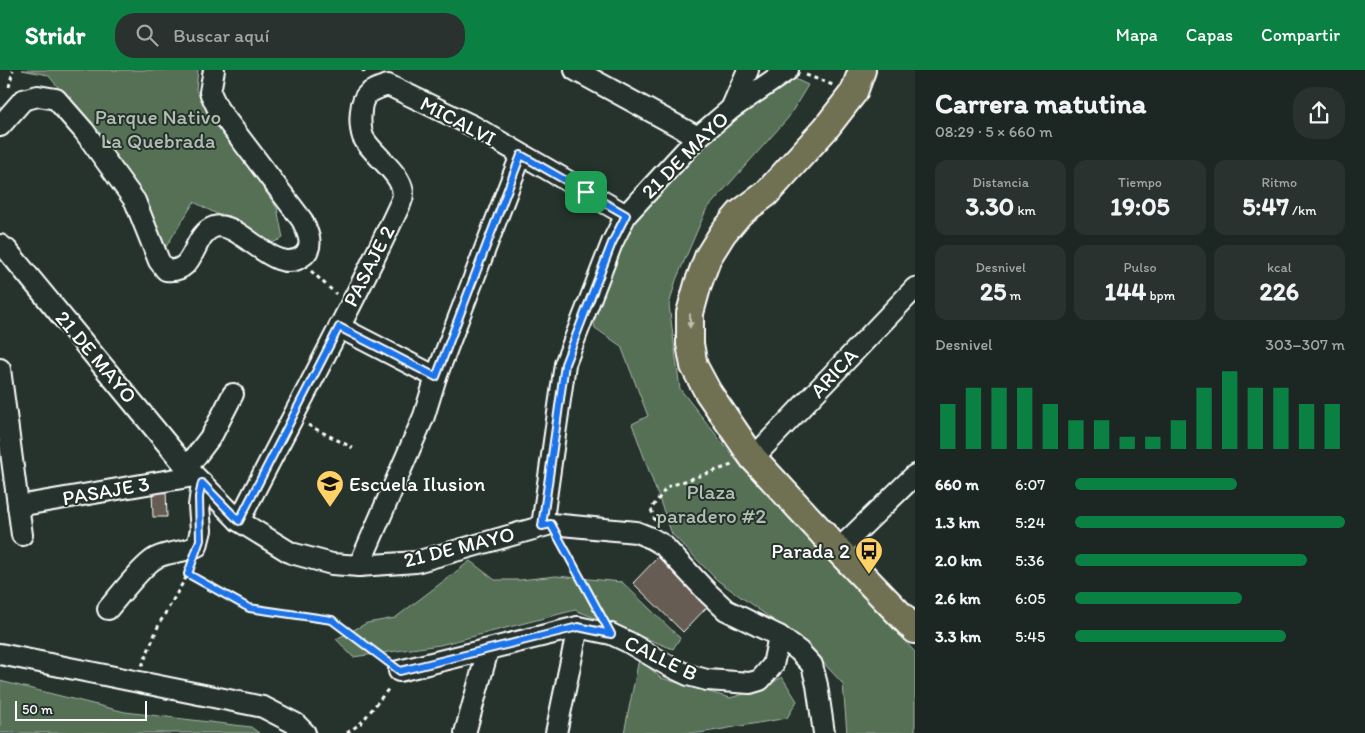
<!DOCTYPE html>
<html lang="es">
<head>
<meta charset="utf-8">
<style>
	body { margin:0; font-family:Itim,sans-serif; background:#29322f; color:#f1f3f6; height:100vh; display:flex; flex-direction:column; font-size:19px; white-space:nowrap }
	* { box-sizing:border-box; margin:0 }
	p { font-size:16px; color:#a0a5a5 }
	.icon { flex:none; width:28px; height:28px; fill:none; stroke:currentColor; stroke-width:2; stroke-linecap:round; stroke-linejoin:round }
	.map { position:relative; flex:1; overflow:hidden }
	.drawer { display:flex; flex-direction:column; background:#1c2622; width:450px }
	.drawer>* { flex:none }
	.scale { position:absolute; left:15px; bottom:12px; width:132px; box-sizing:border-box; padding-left:5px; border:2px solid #fff; border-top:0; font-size:14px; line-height:18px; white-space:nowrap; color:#fff; -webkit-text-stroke:4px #26332d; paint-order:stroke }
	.pin { position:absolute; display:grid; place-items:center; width:42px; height:42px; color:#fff; margin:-21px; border-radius:10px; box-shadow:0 2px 8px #0006 }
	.round { display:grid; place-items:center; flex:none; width:52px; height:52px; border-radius:20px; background:#29322f }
	.head { display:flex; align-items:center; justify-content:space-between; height:85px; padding:0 20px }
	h1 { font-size:28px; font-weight:700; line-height:38px }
	.metrics { display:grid; grid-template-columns:repeat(3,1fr); gap:8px; height:85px; padding:5px 20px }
	.metrics div { display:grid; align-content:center; border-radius:12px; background:#29322f; text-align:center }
	.metrics b { font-size:25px; font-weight:700 }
	.metrics small { font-size:14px; font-weight:400 }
	.metrics p { font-size:14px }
	.chart { height:140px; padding:10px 20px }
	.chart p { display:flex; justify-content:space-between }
	.chart svg { width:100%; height:90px; margin-top:5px; stroke:#0b8043; stroke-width:6 }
	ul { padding:0 20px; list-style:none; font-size:16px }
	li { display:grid; grid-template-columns:80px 60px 1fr; align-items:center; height:38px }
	li i { height:12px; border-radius:6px; background:#0b8043 }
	header { display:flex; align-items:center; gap:30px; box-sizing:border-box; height:70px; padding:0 25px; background:#0b8043; color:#fff }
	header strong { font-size:24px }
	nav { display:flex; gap:28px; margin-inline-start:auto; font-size:18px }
	.search { width:350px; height:45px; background:#29322f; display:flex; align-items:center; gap:12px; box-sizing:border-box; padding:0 18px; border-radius:20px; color:#a0a5a5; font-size:19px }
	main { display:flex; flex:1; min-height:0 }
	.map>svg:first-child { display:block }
	.green { fill:#556f55; stroke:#aab7aa }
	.building { fill:#665b52; stroke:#fff }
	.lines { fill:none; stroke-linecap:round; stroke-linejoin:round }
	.minor-casing { stroke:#fff; stroke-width:24 }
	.major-casing { stroke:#fff; stroke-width:30 }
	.path { stroke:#fff; stroke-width:3; stroke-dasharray:4 4; stroke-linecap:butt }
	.minor { stroke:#26332d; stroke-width:20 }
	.major { stroke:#706f52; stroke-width:26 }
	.oneway { fill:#bfbeb1 }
	.route-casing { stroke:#fff; stroke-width:10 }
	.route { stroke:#1a73e8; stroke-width:6 }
	.labels { text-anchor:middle; stroke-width:4; stroke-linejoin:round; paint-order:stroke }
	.park-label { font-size:21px; fill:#b2beb2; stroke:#26332d }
	.street-label { font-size:21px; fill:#fff; stroke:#26332d }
	.poi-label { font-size:21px; fill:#fff; stroke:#26332d; text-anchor:start }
</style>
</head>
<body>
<header>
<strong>Stridr</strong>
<div class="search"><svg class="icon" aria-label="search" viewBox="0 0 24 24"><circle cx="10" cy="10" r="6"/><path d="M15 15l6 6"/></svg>Buscar aquí</div>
<nav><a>Mapa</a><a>Capas</a><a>Compartir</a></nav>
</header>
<main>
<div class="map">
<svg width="915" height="663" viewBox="0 0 915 663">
	<rect width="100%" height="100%" fill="#26332d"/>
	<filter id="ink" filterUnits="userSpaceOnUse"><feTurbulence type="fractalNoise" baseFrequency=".02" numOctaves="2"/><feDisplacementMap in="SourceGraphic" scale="10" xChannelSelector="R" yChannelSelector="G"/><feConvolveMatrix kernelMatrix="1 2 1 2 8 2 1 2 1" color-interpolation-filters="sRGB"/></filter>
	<g filter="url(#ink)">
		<!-- green -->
		<g class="green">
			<path d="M22,0H198L196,20L277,138L283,168L272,173L194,132L164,180L96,63L48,5Z"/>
			<path d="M795,9L808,15L788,48L706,140L676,210L669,235L680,319L739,394L915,582V663H847L843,614L804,572L717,510L672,464L632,354L648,346L621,276L595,258L592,239L623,164L670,104L730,50Z"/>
			<path d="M470,491L495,510H520L556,506L622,512L680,568L673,579L575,540L440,575L353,587L336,569L367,553L395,548Z"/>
			<path d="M639,589L661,608L730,628L761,619L782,607L797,631L787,648L700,663H624Z"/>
			<path d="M0,611L125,642L251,657L259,663H0Z"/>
		</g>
		<!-- building -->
		<g class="building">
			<path d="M166,420L167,447H153L152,421Z"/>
			<path d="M658,487L708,536L683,562L633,513Z"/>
		</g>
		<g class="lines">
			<defs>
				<g id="minor">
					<path d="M575,0L698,67"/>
					<path d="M731,39L748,0"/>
					<path d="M0,56L23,30L38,26L56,29L84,61L135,131L159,191L166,200C197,204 191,165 214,157C241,149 275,210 304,185C315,175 307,161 302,150L218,39L210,22L214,0"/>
					<path d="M0,175L7,180L187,398L239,451L291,483L332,494L359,496L416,492L551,454L636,462L651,468L663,475L708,523L726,540L779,566L799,581L812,595L817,615L824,663"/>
					<path d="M339,257L436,307"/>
					<path d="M0,299L22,465"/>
					<path d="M753,388L915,218"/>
					<path d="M187,398L212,365L233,324"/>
					<path d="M18,436L194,406"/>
					<path d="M239,451C293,345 351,240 401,132C412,109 372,86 363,67C360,58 360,49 361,41C362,22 373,20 388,15L473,56L626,145"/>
					<path d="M542,456L565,294L612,173L626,145L698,67L731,39L788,0"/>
					<path d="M838,480L915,405"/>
					<path d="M359,496L424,346L436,307L521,85"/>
					<path d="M108,539C118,527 144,494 156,488C169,481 184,483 197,476L201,460L199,436L202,413"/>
					<path d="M0,584L263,637L296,654L305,663"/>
					<path d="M399,601L578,557L611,564L628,572L669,596L688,605L707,610L750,613L760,610L773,595L779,566"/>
					<path d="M465,663L488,580"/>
					<path d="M556,663L578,557"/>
				</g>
				<path id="major" d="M862,0L854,22L826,58L766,124L740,143L723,163L708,187L698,214L690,243V274L694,296L708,322L753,388L838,480L915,560"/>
			</defs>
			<!-- minor casing -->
			<use href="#minor" class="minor-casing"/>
			<!-- major casing -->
			<use href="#major" class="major-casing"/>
			<!-- path -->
			<g class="path">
				<path d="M362,0L368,4"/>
				<path d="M806,5L833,15"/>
				<path d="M9,17L13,0"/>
				<path d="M311,201L336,224"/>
				<path d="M308,355L353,378"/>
				<path d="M655,451L651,439L667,417L732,395"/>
				<path d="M561,473L600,544"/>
				<path d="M190,498L188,504L249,538L332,550L385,590"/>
				<path d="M142,596L159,554L188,504"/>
				<path d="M347,663L361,653L390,617"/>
			</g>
			<!-- minor -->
			<use href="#minor" class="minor"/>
			<!-- major -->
			<use href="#major" class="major"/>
		</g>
		<!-- one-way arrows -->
		<defs><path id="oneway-solid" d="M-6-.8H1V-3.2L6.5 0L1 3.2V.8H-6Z" transform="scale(1.25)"/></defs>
		<use class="oneway" href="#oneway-solid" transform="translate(690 251) rotate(91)"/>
	</g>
	<g class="lines" filter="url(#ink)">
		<defs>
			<path id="route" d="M521,85L626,145L612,173L565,294L542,456L551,454L611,564L578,557L400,601L332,550L249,538L188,504L200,470L199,427L202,413L239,451L339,257L436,307Z"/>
		</defs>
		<!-- route casing -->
		<use href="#route" class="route-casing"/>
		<!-- route -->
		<use href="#route" class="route"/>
	</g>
	<!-- icons -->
	<defs>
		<symbol id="school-pin" viewBox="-11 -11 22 30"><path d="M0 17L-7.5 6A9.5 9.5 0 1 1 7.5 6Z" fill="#ffd166" stroke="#26332d"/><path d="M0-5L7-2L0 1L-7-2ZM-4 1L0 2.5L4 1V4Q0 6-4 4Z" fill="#111"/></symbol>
		<symbol id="bus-pin" viewBox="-11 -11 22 30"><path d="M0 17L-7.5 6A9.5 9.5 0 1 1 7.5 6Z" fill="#ffd166" stroke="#26332d"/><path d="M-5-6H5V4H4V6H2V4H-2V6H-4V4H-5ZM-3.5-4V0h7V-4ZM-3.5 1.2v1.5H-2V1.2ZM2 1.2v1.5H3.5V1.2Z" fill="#111"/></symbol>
	</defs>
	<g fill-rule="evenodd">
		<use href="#school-pin" x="314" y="398" width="32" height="43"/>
		<use href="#bus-pin" x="853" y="465" width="32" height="43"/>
	</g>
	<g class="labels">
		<!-- park labels -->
		<g class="park-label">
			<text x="158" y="54">Parque Nativo<tspan x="158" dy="24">La Quebrada</tspan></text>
			<text x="711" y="429">Plaza<tspan x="711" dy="24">paradero #2</tspan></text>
		</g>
		<!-- street labels -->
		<g class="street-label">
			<text transform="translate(458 51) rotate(28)" y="7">MICALVI</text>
			<text transform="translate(685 85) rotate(-45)" y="7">21 DE MAYO</text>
			<text transform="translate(369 196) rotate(-63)" y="7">PASAJE 2</text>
			<text transform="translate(96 287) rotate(50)" y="7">21 DE MAYO</text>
			<text transform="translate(834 303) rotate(-47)" y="7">ARICA</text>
			<text transform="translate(106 421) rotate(-10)" y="7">PASAJE 3</text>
			<text transform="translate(459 477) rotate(-14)" y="7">21 DE MAYO</text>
			<text transform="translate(661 588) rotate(26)" y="7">CALLE B</text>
		</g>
		<!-- poi labels -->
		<g class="poi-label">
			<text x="349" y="421">Escuela Ilusion</text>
			<text x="850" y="488" text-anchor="end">Parada 2</text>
		</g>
	</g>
</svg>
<div class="scale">50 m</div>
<div class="pin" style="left:586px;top:122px;background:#1e9e55"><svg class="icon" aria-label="arrive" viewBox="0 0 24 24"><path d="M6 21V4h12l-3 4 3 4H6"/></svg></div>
</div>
<section class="drawer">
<div class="head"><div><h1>Carrera matutina</h1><p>08:29 · 5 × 660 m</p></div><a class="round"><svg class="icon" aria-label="share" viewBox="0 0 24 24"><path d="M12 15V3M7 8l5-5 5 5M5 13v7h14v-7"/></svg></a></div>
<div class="metrics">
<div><p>Distancia</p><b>3.30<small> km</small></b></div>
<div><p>Tiempo</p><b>19:05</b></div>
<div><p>Ritmo</p><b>5:47<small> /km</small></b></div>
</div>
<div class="metrics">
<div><p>Desnivel</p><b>25<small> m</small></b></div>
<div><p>Pulso</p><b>144<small> bpm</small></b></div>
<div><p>kcal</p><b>226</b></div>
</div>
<div class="chart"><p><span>Desnivel</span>303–307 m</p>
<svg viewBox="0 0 160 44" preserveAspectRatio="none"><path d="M5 44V22M15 44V14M25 44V14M35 44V14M45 44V22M55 44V30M65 44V30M75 44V38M85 44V38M95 44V30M105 44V14M115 44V6M125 44V14M135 44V14M145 44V22M155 44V22"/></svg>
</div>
<ul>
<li><b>660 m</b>6:07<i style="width:60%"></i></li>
<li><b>1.3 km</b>5:24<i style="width:100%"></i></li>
<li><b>2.0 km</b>5:36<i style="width:86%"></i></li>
<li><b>2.6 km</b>6:05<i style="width:62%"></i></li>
<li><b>3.3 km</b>5:45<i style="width:78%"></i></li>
</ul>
</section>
</main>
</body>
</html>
